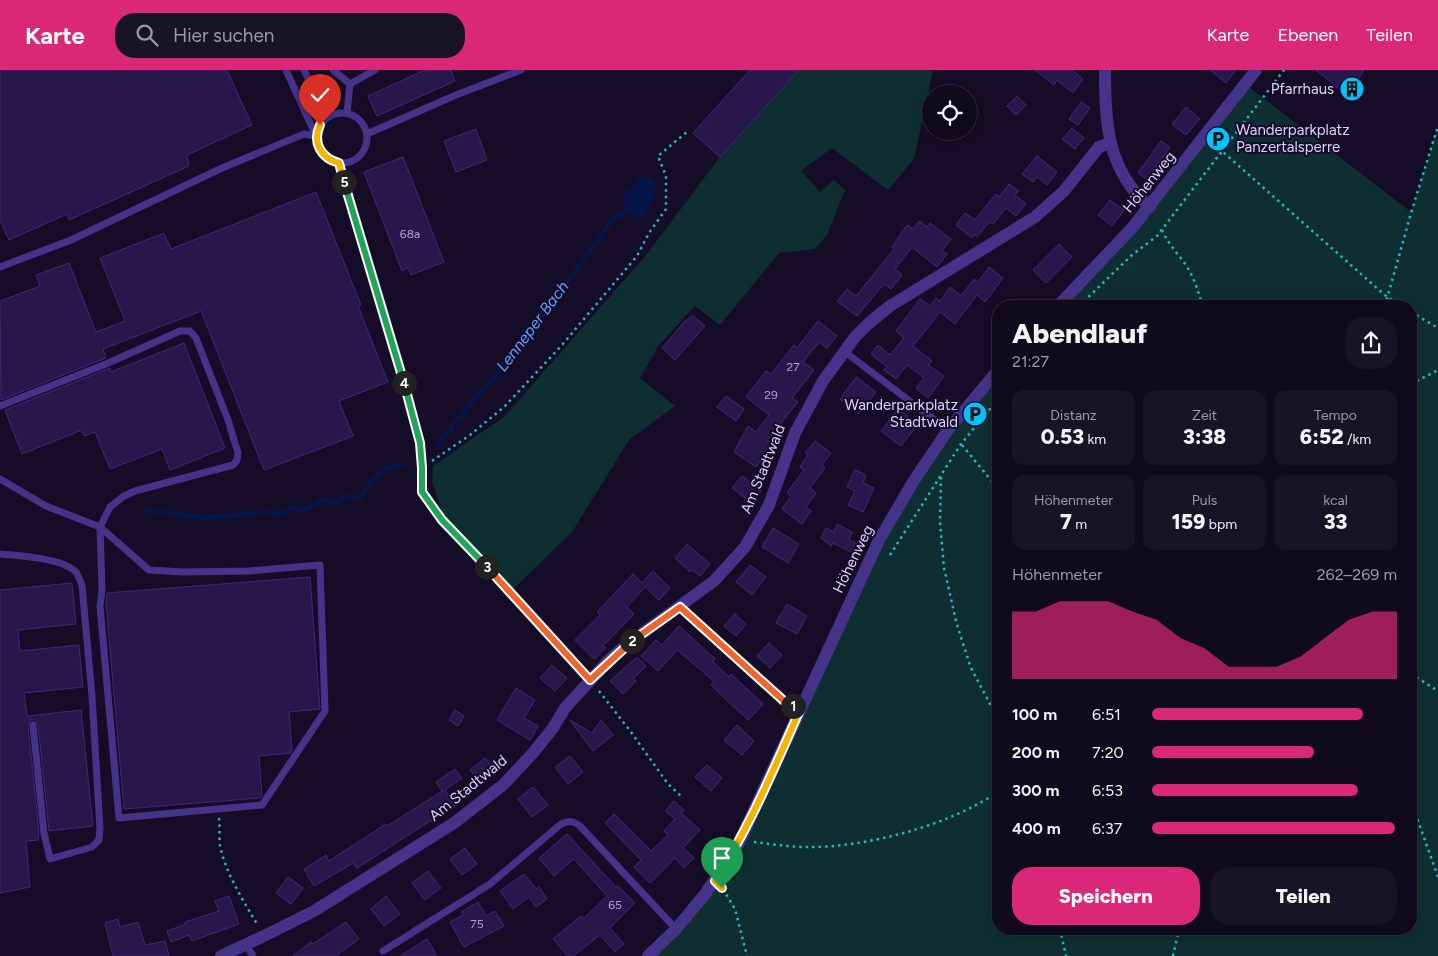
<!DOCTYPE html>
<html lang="de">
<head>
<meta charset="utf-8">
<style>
	body { margin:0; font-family:Figtree,sans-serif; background:#191326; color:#f1f3f6; height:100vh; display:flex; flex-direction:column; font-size:19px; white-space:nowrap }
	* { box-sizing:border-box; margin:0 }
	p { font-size:16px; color:#9c9aa4 }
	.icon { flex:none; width:28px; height:28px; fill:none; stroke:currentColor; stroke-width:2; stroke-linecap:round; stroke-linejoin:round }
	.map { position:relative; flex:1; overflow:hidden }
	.details { position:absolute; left:992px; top:230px; width:425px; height:635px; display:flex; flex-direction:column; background:#100a1d; border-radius:20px; box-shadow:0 2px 8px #0003,0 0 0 1px #302b3b }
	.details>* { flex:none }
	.tools { position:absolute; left:922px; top:15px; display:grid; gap:10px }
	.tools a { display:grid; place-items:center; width:55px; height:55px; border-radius:50%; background:#100a1d; box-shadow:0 2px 8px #0003,0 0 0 1px #302b3b; font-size:25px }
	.pin { position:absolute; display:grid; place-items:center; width:42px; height:42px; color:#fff; margin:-51px -21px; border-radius:50% 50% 50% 0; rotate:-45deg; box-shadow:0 0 5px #0007 }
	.pin .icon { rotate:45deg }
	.km { position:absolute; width:25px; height:25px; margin:-12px; border-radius:50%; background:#222; color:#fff; font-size:14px; line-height:25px; text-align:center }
	.round { display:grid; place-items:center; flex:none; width:52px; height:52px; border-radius:20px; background:#191326 }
	.head { display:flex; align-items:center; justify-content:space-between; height:85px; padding:0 20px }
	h1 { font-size:28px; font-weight:800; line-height:38px }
	.stats { display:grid; grid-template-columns:repeat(3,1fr); gap:8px; height:85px; padding:5px 20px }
	.stats div { display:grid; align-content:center; border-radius:12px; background:#191326; text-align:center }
	.stats b { font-size:21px; font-weight:800 }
	.stats small { font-size:14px; font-weight:400 }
	.stats p { font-size:14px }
	.chart { height:140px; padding:10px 20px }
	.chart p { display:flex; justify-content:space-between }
	.chart svg { width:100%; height:90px; margin-top:5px; fill:#db2777; opacity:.7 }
	.cta { display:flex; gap:10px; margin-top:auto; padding:10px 20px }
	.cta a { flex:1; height:58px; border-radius:20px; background:#db2777; color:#fff; font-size:20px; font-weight:800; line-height:58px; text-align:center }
	.cta a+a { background:#191326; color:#f1f3f6 }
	ul { padding:0 20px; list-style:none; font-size:16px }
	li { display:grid; grid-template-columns:80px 60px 1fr; align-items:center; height:38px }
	li i { height:12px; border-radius:6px; background:#db2777 }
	header { display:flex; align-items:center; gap:30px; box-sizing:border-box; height:70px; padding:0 25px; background:#db2777; color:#fff }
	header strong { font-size:24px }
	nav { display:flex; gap:28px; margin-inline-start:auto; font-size:18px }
	.search { width:350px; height:45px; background:#191326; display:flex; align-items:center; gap:12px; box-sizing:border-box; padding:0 18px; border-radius:20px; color:#9c9aa4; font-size:19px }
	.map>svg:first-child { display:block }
	.green { fill:#0f2e32 }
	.water { fill:#051548 }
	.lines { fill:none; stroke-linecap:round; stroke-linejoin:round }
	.stream { stroke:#051548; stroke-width:4.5 }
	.building { fill:#28174a; stroke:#422778 }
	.path { stroke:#24b7c2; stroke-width:2.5; stroke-dasharray:2.5 4; stroke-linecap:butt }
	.service { stroke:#43348a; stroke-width:7 }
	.minor { stroke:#43348a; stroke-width:12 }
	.split-1-casing { stroke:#fff; stroke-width:10 }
	.split-2-casing { stroke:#fff; stroke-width:10 }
	.split-3-casing { stroke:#fff; stroke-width:10 }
	.split-4-casing { stroke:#fff; stroke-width:10 }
	.split-5-casing { stroke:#fff; stroke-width:10 }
	.split-6-casing { stroke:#fff; stroke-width:10 }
	.split-1 { stroke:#f5b400; stroke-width:6 }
	.split-2 { stroke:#f0652b; stroke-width:6 }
	.split-3 { stroke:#f0652b; stroke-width:6 }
	.split-4 { stroke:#22a559; stroke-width:6 }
	.split-5 { stroke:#22a559; stroke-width:6 }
	.split-6 { stroke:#f5b400; stroke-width:6 }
	.labels { text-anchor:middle; stroke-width:4; stroke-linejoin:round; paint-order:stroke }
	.number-label { font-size:12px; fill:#b0a4d2 }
	.poi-label { font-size:15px; fill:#ded3ff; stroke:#150d27; text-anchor:end }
	.street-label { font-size:15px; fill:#ded3ff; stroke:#150d27 }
	.water-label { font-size:16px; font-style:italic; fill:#61a1ff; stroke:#150d27 }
</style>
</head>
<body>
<header>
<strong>Karte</strong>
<div class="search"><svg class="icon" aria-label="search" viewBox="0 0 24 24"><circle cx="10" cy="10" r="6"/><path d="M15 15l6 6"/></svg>Hier suchen</div>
<nav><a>Karte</a><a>Ebenen</a><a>Teilen</a></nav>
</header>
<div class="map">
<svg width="1438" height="886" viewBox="0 0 1438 886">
	<rect width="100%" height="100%" fill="#150d27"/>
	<!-- green -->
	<g class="green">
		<path d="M799,0H933L914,89L888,120L832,78L801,101L820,122L834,110L845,120L827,165L815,179L779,183L720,255L695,236L659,275L640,308L675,336L629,370L572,462L509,523L448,460L432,412L433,396L505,346L647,184L720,87Z"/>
		<path d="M1245,14L1411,142L1438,56V886H648L715,811L913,412L999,299V859H1411V236H1058L1132,158Z"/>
	</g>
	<!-- water -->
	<path class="water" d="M639,107H648L657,113L655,117L657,121L651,135L644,147L633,146L623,136L626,132L624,128L625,121L632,117Z"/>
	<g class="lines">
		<!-- stream -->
		<g class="stream">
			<path d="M437,375L451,359L453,352L459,349L483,318L491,312L508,288L524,271L526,264L540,250L551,230L556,226C572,206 587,186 602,164C606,157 612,153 617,146H620L627,139"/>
			<path d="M146,440L204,448L270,442L279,445L293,438C306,443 311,437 321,430L336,433L347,426L360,429L372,410L384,400L404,394"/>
		</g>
	</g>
	<!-- building -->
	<g class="building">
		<path d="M0,0H227L252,55L187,85L189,96L69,150L67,144L9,170L0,150Z"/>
		<path d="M425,0H451L455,11L377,46L368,26Z"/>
		<path d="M750,0H799L720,87L693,63Z"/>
		<path d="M1035,0H1072L1083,9L1073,23L1057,10L1054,15Z"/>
		<path d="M1210,0H1236L1226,13Z"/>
		<path d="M1316,0H1364L1356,12L1365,18L1357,29L1353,26L1351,29Z"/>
		<path d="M1017,26L1026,35L1016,45L1007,36Z"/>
		<path d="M1081,32L1090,38L1078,55L1069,49Z"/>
		<path d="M1186,37L1200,49L1186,65L1172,54Z"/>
		<path d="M1072,58L1084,68L1075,79L1062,69Z"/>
		<path d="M476,59L487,90L456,102L444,71Z"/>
		<path d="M1161,71L1170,77L1147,109L1138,103Z"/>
		<path d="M1037,86L1057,102L1047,115L1037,107L1033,112L1022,104Z"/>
		<path d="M403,87L444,192L411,205L408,198L402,201L364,102Z"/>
		<path d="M1009,114L1019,121L1015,125L1026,134L1016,146L1006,138L993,154L989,152L977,167L974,164L972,168L956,155L965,143L975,150L996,124L999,127Z"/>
		<path d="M316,122L361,235L358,236L388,312L339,331L353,366L264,400L201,241L103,279L106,288L1,330L0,231L40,216L36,205L69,193L96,262L125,251L100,188L164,163L171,179Z"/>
		<path d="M1110,130L1124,140L1112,156L1098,145Z"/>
		<path d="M919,151L927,157L930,153L951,169L942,181L947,184L937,197L912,177L895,199L902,205L891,219L884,214L857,246L837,231L847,219L856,226L894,179L892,177L907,155L913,159Z"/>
		<path d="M1059,174L1072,187L1046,213L1033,200Z"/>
		<path d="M989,197L1003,208L985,232L977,225L955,254L940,242L913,276L932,291L928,295L944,306L928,328L916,318L924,308L907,295L896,309L884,300L887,297L871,284L878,275L890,285L904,268L896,261L920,229L930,236L936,228L940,231L950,217L961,226L974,209L978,212Z"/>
		<path d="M693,246L705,256L675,290L662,278L686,250Z"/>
		<path d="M818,251L837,266L827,278L819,272L803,292L814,300L792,328L798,332L767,370L777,378L764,395L760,391L756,397L734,382L748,356L756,362L769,345L746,327L766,301L771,304L794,275L797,278Z"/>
		<path d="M184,273L225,378L170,400L162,379L110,399L95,362L84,366L82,360L22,384L5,340L110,298L111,302Z"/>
		<path d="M856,307L876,322L859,344L840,329Z"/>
		<path d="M726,326L744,339L736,351L717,337Z"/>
		<path d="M898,339L918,354L901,376L881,361Z"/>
		<path d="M815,371L831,383L822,395L825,398L810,418L816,423L806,437L811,441L802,454L782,439L791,426L787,423L804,400L800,397L808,384L805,383Z"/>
		<path d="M855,400L866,405L863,413L874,418L863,442L848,435L855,421L847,417Z"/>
		<path d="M742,406L761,421L752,433L732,418Z"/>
		<path d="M837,454L852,462L849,470L860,475L855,484L833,473L831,476L821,468L826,458L834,462Z"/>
		<path d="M773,458L799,474L788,493L762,477Z"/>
		<path d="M687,474L710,494L700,506L692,500L690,502L675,488Z"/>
		<path d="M750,495L766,507L752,525L736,512Z"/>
		<path d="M653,501L670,518L659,530L645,517L627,537L634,544L603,576L606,578L594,589L575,570L600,545L597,542L633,504L642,513Z"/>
		<path d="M310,507L320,639L289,642L292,680L291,683L259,686L262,726L260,728L124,739L106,533L107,523Z"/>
		<path d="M72,513L76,554L18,560L20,581L79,575L83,617L24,623L27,646L81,640L93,756L49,761L38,654L36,650H30L28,656L39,762L38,770L26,771L30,817L0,823V520Z"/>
		<path d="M787,534L807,546L797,564L776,553Z"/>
		<path d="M735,544L746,554L736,566L724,556Z"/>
		<path d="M679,556L715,589L713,592L729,607L731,604L763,634L748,650L716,620L711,615L714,611L677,580L658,601L641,586L656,570L662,575Z"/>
		<path d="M769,573L782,585L770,598L757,586Z"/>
		<path d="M637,587L646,596L633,609L636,611L623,624L610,611Z"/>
		<path d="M552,595L567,608L555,621L540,608Z"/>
		<path d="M516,618L535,630L524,648L538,656L530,670L497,650Z"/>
		<path d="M455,640L464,646L458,656L449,650Z"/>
		<path d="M570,650L592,663L601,650L613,665L593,681Z"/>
		<path d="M737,655L754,671L742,685L724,670Z"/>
		<path d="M570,686L583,702L568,714L555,697Z"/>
		<path d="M485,688L496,700L480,713L470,700Z"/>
		<path d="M707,695L722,708L711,721L695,707Z"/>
		<path d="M455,699L462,708L445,720L455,735L357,798L353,793L314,816L304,799L326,785L329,791L386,754L387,756L444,720L442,721L436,712Z"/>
		<path d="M533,717L548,735L532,747L518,729Z"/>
		<path d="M674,731L684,740L681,743L700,760L683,778L694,788L684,798L675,788L650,813L634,797L641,790L605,753L614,744L651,781L668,765L664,761L675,749L665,741Z"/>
		<path d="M567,764L616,817L618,816L635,833L610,858L624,874L615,882L600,865L573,886H568L553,869L581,846L583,849L607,826L574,789L554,806L539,788Z"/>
		<path d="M465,778L477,794L462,805L450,789Z"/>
		<path d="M428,801L441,818L425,830L412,813Z"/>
		<path d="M524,804L536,819L539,817L547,829L536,837L529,827L513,839L500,821Z"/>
		<path d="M288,807L303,818L291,834L276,823Z"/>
		<path d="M229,826L239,854L192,871L189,865L171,872L167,861L186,854L185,852L219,841L215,831Z"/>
		<path d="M386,826L400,844L384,856L371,839Z"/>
		<path d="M478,832L486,846L495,841L504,856L464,877L450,852L463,845L461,842Z"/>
		<path d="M118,849L120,857L138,852L145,875L165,871L169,886H113L105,853Z"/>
		<path d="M346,852L359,869L336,886H293L311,872L313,874Z"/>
		<path d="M427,869L437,886H400Z"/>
	</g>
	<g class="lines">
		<!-- path -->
		<g class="path">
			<path d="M1214,74L1387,227L1403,236"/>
			<path d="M1162,160C1169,177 1185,190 1192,206C1197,216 1199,226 1203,236"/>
			<path d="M1079,236L1132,185L1157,166L1284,0"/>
			<path d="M1385,236L1411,143L1438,56"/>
			<path d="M1411,242L1438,258"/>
			<path d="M1411,314L1438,300"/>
			<path d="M962,375L999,420"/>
			<path d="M432,391L470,365L504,337L562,275L637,186L649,163L666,139V106L658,86L688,61"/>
			<path d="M941,407L940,452L944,498L957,555L971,598L999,651"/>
			<path d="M427,429L442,450L523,534L583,601"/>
			<path d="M890,485L961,374L999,328"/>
			<path d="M1411,604L1438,621"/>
			<path d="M599,621L631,662L668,714L683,728"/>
			<path d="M1411,731L1438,807"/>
			<path d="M219,748C220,757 219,768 220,776C226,804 243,830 257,854"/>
			<path d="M754,772C771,774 789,777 807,777C865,778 951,755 999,721"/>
			<path d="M723,819L735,839L747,886"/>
			<path d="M1060,859L1066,886"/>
			<path d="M1173,886L1179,859"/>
		</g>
		<!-- service -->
		<g class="service">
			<path d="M286,0L316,66"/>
			<path d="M304,0L327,47"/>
			<path d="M333,0L350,14L347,43"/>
			<path d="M350,14L375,0"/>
			<circle cx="342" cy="68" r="25"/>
			<path d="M367,64L456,25L521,0"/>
			<path d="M339,93L395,280L420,373L422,398V422"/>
			<path d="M0,197L71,170L222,98L304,64L316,66"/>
			<path d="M845,282L948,360"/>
			<path d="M0,336L106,294L180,261H190L196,268L228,350L238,383L237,390L233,395L135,421L124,426L110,437L100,457L102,521L100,536L119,748L262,735L325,641L320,495L249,501L183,502L149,500L100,457L46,436L0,409"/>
			<path d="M0,484C19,486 61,488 75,501C78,504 80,511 82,515L92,626L100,758L99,770L92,777L50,789L44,763L33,655"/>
			<path d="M680,537L784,631L800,640"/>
			<path d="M246,875L253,886"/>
			<path d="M383,881L490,814L561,754C569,751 573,750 580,756L676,859"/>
		</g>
		<!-- minor -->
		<g class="minor">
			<path d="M1105,0C1105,52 1107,101 1150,137"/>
			<path d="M1058,236L1132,158L1256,0"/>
			<path d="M221,886L264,866L314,841L454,753L503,715L533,683L553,658L565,638L609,590L625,576L714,511L745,477L769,435L795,363L823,311L855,267L868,254L890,236L1035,147L1064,121L1099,77L1110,73"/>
			<path d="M648,886L676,859L705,824L737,777L879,470L913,412L948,360L999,299"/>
		</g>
	</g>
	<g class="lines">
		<defs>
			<path id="split-1" d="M722,818L715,811C750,757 774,698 800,640L793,636"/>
			<path id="split-2" d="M632,571L680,537L784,631L793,636"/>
			<path id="split-3" d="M487,497L590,610L632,571"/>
			<path id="split-4" d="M404,313L420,373L422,398V422L442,450L487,497"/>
			<path id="split-5" d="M344,112L404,313"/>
			<path id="split-6" d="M320,55C312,73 321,88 339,93L344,112"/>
		</defs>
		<!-- split-1 casing -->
		<use href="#split-1" class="split-1-casing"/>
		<!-- split-2 casing -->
		<use href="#split-2" class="split-2-casing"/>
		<!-- split-3 casing -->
		<use href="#split-3" class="split-3-casing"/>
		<!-- split-4 casing -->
		<use href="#split-4" class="split-4-casing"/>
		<!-- split-5 casing -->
		<use href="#split-5" class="split-5-casing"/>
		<!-- split-6 casing -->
		<use href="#split-6" class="split-6-casing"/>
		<!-- split-1 -->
		<use href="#split-1" class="split-1"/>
		<!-- split-2 -->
		<use href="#split-2" class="split-2"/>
		<!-- split-3 -->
		<use href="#split-3" class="split-3"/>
		<!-- split-4 -->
		<use href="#split-4" class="split-4"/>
		<!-- split-5 -->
		<use href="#split-5" class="split-5"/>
		<!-- split-6 -->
		<use href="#split-6" class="split-6"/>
	</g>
	<!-- icons -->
	<defs>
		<symbol id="building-disc" viewBox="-11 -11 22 22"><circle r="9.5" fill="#00c3fe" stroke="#150d27"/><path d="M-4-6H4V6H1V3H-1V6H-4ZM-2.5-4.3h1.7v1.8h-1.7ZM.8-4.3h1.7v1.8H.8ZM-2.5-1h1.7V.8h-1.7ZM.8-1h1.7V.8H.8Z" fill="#111"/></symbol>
		<symbol id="parking-disc" viewBox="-11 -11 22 22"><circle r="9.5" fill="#00c3fe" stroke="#150d27"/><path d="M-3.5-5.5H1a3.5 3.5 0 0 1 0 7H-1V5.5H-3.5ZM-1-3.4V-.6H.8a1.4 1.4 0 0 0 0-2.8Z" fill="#111"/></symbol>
	</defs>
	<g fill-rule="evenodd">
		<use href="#building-disc" x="1338" y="5" width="28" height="28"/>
		<use href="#parking-disc" x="1204" y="55" width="28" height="28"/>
		<use href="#parking-disc" x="961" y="330" width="28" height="28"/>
	</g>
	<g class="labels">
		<!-- number labels -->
		<g class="number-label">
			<text x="410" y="168">68a</text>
			<text x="793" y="301">27</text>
			<text x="771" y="329">29</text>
			<text x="615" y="839">65</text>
			<text x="477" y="858">75</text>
		</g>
		<!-- poi labels -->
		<g class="poi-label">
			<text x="1334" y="24">Pfarrhaus</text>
			<text x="1236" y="65" text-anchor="start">Wanderparkplatz<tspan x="1236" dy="17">Panzertalsperre</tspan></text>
			<text x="958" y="340">Wanderparkplatz<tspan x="958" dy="17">Stadtwald</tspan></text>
		</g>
		<!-- street labels -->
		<g class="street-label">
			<text transform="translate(1149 112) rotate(-51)" y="5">Höhenweg</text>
			<text transform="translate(763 399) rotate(-68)" y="5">Am Stadtwald</text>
			<text transform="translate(853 489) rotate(-64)" y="5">Höhenweg</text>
			<text transform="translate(468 718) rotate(-39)" y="5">Am Stadtwald</text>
		</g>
		<!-- water labels -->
		<g class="water-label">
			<text transform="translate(532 256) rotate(-53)" y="6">Lenneper Bach</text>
		</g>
	</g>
</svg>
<div class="tools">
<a><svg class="icon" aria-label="locate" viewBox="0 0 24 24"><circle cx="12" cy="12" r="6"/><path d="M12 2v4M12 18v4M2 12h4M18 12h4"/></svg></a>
</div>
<div class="pin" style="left:722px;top:818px;background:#1e9e55"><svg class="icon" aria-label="arrive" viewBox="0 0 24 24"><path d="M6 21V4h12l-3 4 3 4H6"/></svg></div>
<div class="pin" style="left:320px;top:55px;background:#d93025"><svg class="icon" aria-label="check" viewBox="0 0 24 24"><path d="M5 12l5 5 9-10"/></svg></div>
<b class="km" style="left:793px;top:636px">1</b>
<b class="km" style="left:632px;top:571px">2</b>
<b class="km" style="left:487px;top:497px">3</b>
<b class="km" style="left:404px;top:313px">4</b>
<b class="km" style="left:344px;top:112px">5</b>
<section class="details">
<div class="head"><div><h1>Abendlauf</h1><p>21:27</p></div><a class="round"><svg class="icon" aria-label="share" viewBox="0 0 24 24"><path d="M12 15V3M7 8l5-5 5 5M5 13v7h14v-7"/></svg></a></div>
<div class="stats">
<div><p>Distanz</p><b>0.53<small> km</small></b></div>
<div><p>Zeit</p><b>3:38</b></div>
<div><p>Tempo</p><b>6:52<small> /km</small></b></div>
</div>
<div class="stats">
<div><p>Höhenmeter</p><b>7<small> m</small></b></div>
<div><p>Puls</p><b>159<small> bpm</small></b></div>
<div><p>kcal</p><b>33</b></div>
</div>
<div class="chart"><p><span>Höhenmeter</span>262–269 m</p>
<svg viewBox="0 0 160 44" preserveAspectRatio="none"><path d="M0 44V11L10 11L20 6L30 6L40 6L50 11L60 15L70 24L80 29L90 38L100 38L110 38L120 33L130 24L140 15L150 11L160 11V44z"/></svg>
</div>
<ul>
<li><b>100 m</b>6:51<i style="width:86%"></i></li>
<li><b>200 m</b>7:20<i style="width:66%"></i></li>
<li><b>300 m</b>6:53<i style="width:84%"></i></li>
<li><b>400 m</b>6:37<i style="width:99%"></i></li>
</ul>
<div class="cta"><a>Speichern</a><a>Teilen</a></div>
</section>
</div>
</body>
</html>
